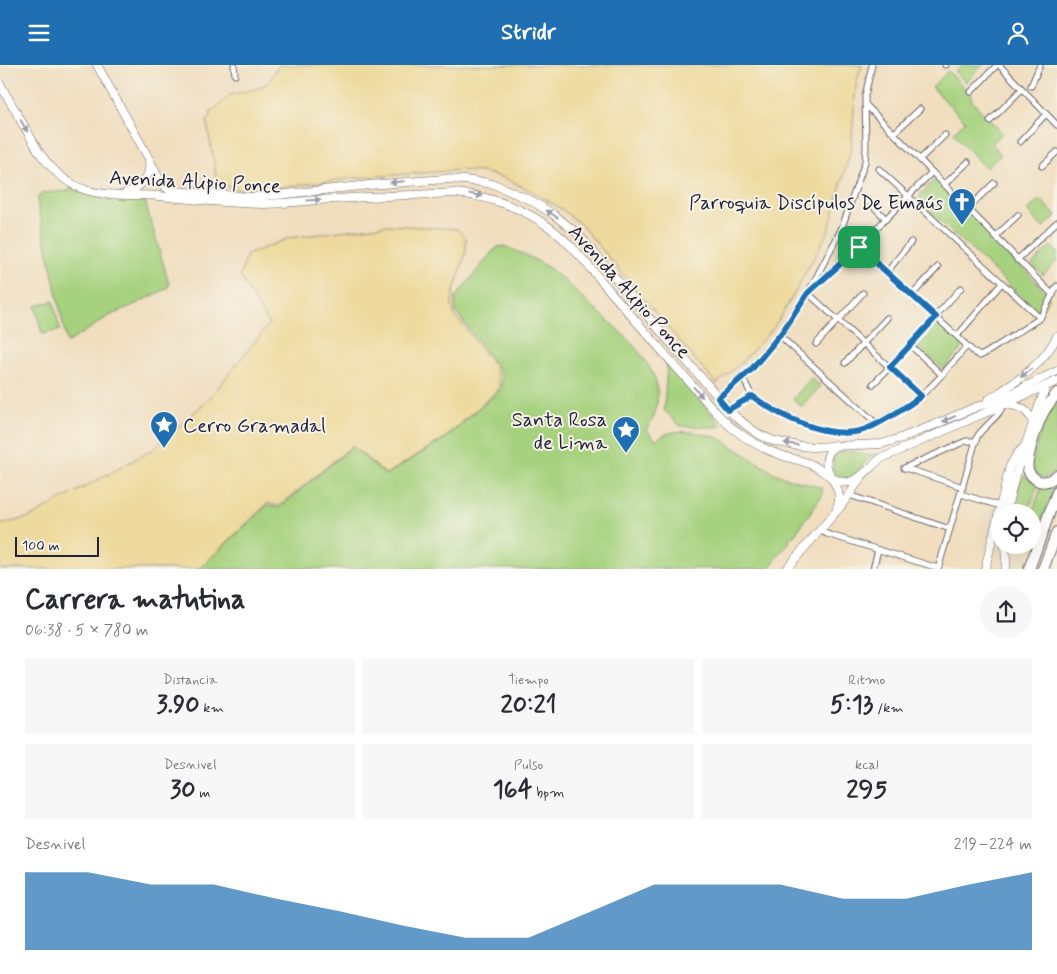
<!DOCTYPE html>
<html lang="es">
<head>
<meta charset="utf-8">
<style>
	body { margin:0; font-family:Mynerve,sans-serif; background:#f7f7f7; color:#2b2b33; height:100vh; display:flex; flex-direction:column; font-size:19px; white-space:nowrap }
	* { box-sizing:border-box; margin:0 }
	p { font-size:16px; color:#7c7c81 }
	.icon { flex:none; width:28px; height:28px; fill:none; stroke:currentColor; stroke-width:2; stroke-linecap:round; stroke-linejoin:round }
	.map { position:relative; height:504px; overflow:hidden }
	.drawer { display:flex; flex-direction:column; background:#fff; flex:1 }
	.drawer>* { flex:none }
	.controls { position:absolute; left:991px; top:439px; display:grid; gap:10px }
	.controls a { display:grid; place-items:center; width:50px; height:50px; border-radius:50%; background:#fff; box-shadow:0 5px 20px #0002; font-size:25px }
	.scale { position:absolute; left:15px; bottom:12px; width:84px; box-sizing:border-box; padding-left:5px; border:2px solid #22223b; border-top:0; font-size:14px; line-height:18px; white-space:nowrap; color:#22223b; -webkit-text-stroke:4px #f7f3e8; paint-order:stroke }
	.pin { position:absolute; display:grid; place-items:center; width:42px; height:42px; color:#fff; margin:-21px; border-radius:10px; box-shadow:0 2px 8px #0006 }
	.round { display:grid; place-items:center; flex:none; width:52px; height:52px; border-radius:26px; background:#f7f7f7 }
	.head { display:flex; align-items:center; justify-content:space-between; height:85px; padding:0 25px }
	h1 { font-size:28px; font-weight:700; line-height:38px }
	.stats { display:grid; grid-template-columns:repeat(3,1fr); gap:8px; height:85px; padding:5px 25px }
	.stats div { display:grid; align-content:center; border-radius:0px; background:#f7f7f7; text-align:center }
	.stats b { font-size:25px; font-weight:700 }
	.stats small { font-size:14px; font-weight:400 }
	.stats p { font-size:14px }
	.chart { height:140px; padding:10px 25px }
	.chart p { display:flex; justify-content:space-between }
	.chart svg { width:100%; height:90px; margin-top:5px; fill:#1f6fb2; opacity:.7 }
	header { display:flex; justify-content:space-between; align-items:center; height:65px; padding:0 25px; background:#1f6fb2; color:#fff; font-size:22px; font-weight:700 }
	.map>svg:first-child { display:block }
	.green { fill:#a6d17e; stroke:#647a5c }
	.sand { fill:#eeda9e; stroke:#887e6c }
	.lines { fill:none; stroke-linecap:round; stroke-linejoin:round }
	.street-casing { stroke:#6a6469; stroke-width:7 }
	.secondary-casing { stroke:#6a6469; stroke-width:9 }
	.highway-casing { stroke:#6a6469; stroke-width:12 }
	.street { stroke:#fff; stroke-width:5 }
	.secondary { stroke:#fff; stroke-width:8 }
	.highway { stroke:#fff; stroke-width:10 }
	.oneway { fill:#9c9ca7 }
	.route-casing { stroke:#fff; stroke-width:10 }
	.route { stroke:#1f6fb2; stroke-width:6 }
	.labels { text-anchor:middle; stroke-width:4; stroke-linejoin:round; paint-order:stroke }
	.street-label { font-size:20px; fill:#22223b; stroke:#f7f3e8 }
	.poi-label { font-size:20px; fill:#22223b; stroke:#f7f3e8; text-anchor:end }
</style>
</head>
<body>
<header><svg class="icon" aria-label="menu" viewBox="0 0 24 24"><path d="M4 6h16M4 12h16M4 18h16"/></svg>Stridr<svg class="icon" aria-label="person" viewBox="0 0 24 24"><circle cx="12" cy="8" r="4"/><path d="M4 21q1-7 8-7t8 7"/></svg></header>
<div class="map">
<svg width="1057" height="504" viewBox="0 0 1057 504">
	<rect width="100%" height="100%" fill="#f7f3e8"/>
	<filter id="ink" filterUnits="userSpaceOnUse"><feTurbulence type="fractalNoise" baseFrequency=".02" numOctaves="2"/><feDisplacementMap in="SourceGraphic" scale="10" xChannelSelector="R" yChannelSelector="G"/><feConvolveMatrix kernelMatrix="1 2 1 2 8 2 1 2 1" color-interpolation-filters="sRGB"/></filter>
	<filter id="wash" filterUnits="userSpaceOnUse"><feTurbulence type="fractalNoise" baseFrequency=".0096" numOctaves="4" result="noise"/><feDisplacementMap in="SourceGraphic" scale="20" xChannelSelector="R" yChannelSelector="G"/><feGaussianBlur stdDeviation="1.12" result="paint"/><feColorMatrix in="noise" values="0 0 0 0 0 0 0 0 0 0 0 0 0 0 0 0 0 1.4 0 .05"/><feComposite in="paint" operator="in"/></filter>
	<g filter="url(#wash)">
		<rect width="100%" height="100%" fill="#f0debf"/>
		<!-- green -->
		<g class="green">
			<path d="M962,0H983L966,17L955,7Z"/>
			<path d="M948,6L971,30L972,36L1002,68L992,79L1001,90L986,103L953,68L965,56L932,22Z"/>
			<path d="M935,114H938L1047,228L1049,233L1041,246L1036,245L925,142L920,134V130Z"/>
			<path d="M71,123C88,131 107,135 125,135C132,135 139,133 145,136L169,219L168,223L140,237L109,251L67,278L37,136L39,131L42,128L68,126Z"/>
			<path d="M1040,134L1056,151L1043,163L1027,146Z"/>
			<path d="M504,181C519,187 535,194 549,203C563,213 576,227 589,239C609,256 637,280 650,303C661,322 660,348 646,364L656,375C672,361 700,367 719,373L771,406L783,412L822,423L823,429L794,471L789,473V478L768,504H199L268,440L279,443L352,382L386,410L446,373L501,324L502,311L496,301L456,247L455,240V233L492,187L498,182Z"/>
			<path d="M1051,181L1057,187V196L1043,210L1032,199Z"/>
			<path d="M53,236L60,265L42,269L35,241Z"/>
			<path d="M939,257L965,280L943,304L917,281Z"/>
			<path d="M667,298H669L721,360L720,361L717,362L680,361L664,345Z"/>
			<path d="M811,313L820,321L802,342L793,334Z"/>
			<path d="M1057,334V402L1051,410L1046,413L1037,411L1031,401L1032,396L1041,365Z"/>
			<path d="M841,386H850L867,390L881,388L869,393L852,412L842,414L834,409C832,400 832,391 841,386Z"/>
			<path d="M1024,410L1038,420L1028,447L1013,448L1021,413Z"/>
			<path d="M1057,418V420L1033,473L1032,448L1042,420H1048Z"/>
		</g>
		<!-- sand -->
		<g class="sand">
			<path d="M279,0H862L856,19L851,85L841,119L829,165L790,236L774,262L743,296L716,319L582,161L563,145L535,128L504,113L482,107L461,105L356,113L282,122L241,125L217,118L207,57L211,51L210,48L230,30L259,23L268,18Z"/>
			<path d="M387,160L457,164L466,173V187L452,233V240L454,249L494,301C498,310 500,315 498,325L446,372L386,409L352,381L279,441L268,438L199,504H0V460L30,452L152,385L207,336L269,259L240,211L247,190L289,173Z"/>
		</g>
	</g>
	<g filter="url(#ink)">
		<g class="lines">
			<defs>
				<g id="street">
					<path d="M234,0L235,10"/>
					<path d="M872,0L865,31L866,83L865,97L841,165L808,228L921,331"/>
					<path d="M945,0H946"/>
					<path d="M999,0L1057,60"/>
					<path d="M1031,21L1040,0"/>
					<path d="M971,27L997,0"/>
					<path d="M865,39L1053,230"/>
					<path d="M990,56L1022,24"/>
					<path d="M894,68L920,44"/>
					<path d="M1020,77L1046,49"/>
					<path d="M920,94L945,70"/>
					<path d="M1042,101L1057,87"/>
					<path d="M879,104L1040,253"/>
					<path d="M944,120L968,97"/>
					<path d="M865,133L886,154"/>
					<path d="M967,144L994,118"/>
					<path d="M841,165L975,288L980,291L986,288L1040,253L1057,221"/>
					<path d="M995,172L1018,150"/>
					<path d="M1017,195L1057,157"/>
					<path d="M887,207L911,177"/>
					<path d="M912,230L938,202"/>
					<path d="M780,271L877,359"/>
					<path d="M957,271L1002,218"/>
					<path d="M816,279L863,228"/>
					<path d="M910,280L942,310"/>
					<path d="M845,298L887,253"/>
					<path d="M743,313L752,331"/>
					<path d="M873,319L890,302L961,223"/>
					<path d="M718,333L751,305L783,266L808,228L859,181L932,107"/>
					<path d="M728,345L752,331C777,350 832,376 864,365C873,361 882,355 891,350C900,344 911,339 920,331C938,317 952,298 967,281"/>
					<path d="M904,403L966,376H976"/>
					<path d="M905,403L963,422"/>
					<path d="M961,429L1000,441"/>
					<path d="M849,430L950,464"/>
					<path d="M819,465L827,469L938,503"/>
					<path d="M873,504L878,485"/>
					<path d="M938,504L977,372C985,359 999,353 1004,339"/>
				</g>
				<g id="secondary">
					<path d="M97,0L148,92L158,112L163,120L168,124L174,126L251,132L277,130L369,120L446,114L464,115L482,117L496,120L532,136L553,149L578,169L668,275L735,351L747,361L760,370L774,376L794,380L811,382L881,379L898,374L934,360L976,342L1001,334L1057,306"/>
					<path d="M0,19L39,87C51,104 66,119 86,125C109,132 134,129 158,131C193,134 229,139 264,139C282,139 300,136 318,135C363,132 409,130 455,128C489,131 521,142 549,162C572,179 590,203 609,225C637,257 665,290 693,321C707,336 719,353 735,365C748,375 765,385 781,390C791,394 801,395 810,399C823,404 835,420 850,417C862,414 871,401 880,394L1057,316"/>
					<path d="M126,128C140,122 152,113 149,96"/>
					<path d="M988,335C1014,318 1043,301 1057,271"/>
					<path d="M1006,339C1019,341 1029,344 1033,359"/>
					<path d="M835,380C810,405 848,418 837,442"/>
					<path d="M1006,448C1015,404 1032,363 1046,321"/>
					<path d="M786,504L841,441L861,413"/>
					<path d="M985,504L1010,401L1017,389L1023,383"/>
					<path d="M1005,504L1006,497L1005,480"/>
				</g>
				<g id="highway">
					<path d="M1057,328C1052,335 1047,341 1043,348C1038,358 1025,394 1028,405C1030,410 1035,414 1039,416C1046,418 1052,415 1057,410"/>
					<path d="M1029,504L1057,427"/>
					<path d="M1043,504L1057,467"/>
				</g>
			</defs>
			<!-- street casing -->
			<use href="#street" class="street-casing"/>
			<!-- secondary casing -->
			<use href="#secondary" class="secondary-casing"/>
			<!-- highway casing -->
			<use href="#highway" class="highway-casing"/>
			<!-- street -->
			<use href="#street" class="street"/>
			<!-- secondary -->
			<use href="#secondary" class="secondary"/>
			<!-- highway -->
			<use href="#highway" class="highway"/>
		</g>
		<!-- one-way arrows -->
		<defs><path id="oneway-solid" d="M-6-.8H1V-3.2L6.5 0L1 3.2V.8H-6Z" transform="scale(1.25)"/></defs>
		<g class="oneway">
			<use href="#oneway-solid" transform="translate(24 61) rotate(60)"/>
			<use href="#oneway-solid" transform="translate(397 117) rotate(175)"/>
			<use href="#oneway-solid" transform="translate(476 130) rotate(11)"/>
			<use href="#oneway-solid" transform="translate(314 135) rotate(-4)"/>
			<use href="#oneway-solid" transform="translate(552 149) rotate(-146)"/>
			<use href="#oneway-solid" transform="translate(1026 308) rotate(142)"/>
			<use href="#oneway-solid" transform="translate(698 327) rotate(49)"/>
			<use href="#oneway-solid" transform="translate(949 354) rotate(156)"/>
			<use href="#oneway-solid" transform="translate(791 379) rotate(-171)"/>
		</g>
	</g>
	<g class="lines" filter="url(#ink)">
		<defs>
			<path id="route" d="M859,182L936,252L890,302L921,331C908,341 876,362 860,366C826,374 779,351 752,331L728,345L718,333L751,305L783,266L808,228Z"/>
		</defs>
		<!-- route casing -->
		<use href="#route" class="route-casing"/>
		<!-- route -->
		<use href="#route" class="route"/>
	</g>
	<!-- icons -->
	<defs>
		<symbol id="church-pin" viewBox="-11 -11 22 30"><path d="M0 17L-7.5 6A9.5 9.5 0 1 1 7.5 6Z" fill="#1f6fb2" stroke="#f7f3e8"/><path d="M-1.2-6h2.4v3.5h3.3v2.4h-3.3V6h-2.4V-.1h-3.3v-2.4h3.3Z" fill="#fff"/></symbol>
		<symbol id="sight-pin" viewBox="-11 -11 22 30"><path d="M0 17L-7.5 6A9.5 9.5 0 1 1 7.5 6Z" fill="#1f6fb2" stroke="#f7f3e8"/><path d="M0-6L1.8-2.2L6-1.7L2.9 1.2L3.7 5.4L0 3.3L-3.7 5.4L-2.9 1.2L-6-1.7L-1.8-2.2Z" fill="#fff"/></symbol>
	</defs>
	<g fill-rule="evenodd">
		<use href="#church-pin" x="946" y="121" width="32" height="43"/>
		<use href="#sight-pin" x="148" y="344" width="32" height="43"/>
		<use href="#sight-pin" x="610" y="349" width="32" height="43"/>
	</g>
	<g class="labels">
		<!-- street labels -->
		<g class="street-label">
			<text transform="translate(195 116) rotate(3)" y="7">Avenida Alipio Ponce</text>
			<text transform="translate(630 226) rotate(48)" y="7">Avenida Alipio Ponce</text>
		</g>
		<!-- poi labels -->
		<g class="poi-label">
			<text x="943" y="144">Parroquia Discípulos De Emaús</text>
			<text x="607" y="361">Santa Rosa<tspan x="607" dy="23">de Lima</tspan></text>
			<text x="183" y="367" text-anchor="start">Cerro Gramadal</text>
		</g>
	</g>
</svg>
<div class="controls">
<a><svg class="icon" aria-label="locate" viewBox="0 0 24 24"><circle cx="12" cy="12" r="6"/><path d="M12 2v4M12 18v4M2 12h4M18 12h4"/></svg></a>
</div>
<div class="scale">100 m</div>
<div class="pin" style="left:859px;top:182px;background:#1e9e55"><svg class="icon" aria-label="arrive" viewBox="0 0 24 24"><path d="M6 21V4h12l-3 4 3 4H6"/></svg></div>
</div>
<section class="drawer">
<div class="head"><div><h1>Carrera matutina</h1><p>06:38 · 5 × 780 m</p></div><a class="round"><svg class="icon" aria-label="share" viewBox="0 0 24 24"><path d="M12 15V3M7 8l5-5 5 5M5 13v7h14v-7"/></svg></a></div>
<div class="stats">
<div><p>Distancia</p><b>3.90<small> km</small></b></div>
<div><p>Tiempo</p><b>20:21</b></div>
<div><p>Ritmo</p><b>5:13<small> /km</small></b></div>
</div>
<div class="stats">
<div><p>Desnivel</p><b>30<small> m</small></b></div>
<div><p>Pulso</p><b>164<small> bpm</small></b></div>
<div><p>kcal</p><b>295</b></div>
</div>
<div class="chart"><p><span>Desnivel</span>219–224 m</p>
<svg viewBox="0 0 160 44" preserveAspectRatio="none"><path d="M0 44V6L10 6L20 12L30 12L40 19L50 25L60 32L70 38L80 38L90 25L100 12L110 12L120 12L130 19L140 19L150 12L160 6V44z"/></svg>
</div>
</section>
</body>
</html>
